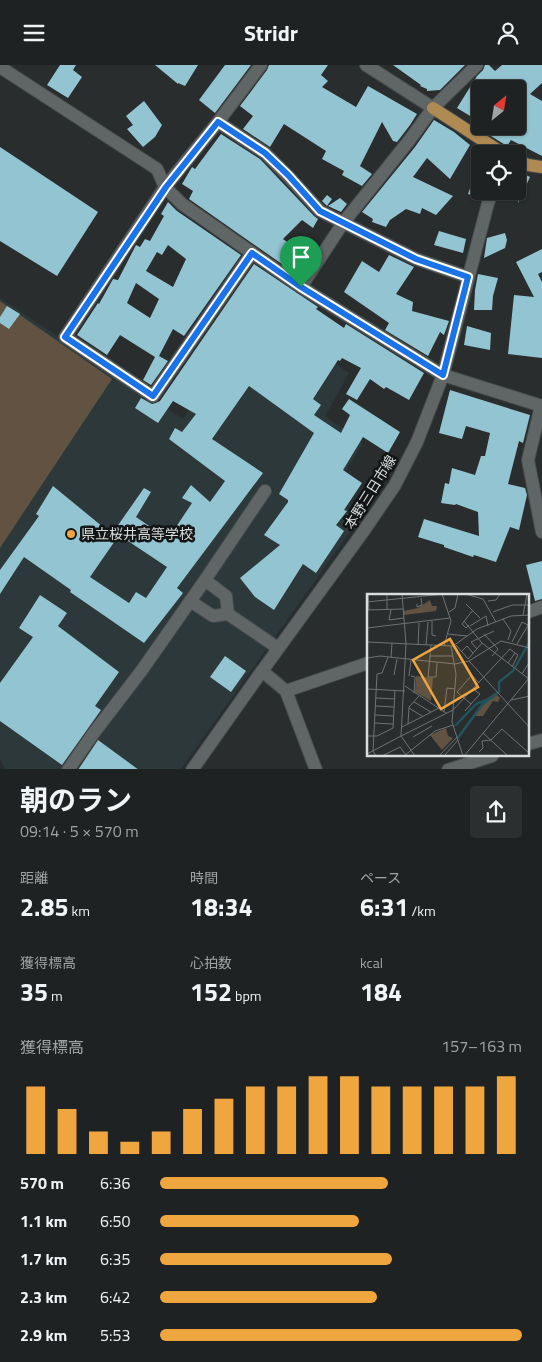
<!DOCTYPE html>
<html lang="ja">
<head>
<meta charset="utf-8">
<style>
	body { margin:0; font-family:"Titillium Web","Noto Sans JP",sans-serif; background:#2c2f2f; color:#f1f3f6; height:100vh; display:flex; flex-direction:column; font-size:19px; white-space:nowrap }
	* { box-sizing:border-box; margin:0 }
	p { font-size:16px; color:#a1a4a5 }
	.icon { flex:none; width:28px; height:28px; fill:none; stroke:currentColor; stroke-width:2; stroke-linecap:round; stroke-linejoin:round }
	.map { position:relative; height:704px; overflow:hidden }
	.sheet { display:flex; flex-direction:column; background:#1f2222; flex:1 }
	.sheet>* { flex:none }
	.needle { width:32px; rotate:30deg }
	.controls { position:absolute; left:471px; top:15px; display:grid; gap:10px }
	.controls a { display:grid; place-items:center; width:55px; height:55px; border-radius:5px; background:#1f2222; box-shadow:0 1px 4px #0004,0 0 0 1px #3c3f40; font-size:25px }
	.pin { position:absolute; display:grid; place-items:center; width:42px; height:42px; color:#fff; margin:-51px -21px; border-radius:50% 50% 50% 0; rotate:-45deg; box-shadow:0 0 5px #0007 }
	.pin .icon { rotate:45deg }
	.round { display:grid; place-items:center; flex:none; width:52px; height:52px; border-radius:5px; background:#2c2f2f }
	.head { display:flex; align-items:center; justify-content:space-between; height:85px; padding:0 20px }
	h1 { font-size:28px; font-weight:700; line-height:38px }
	.figures { display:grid; grid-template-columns:repeat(3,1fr); gap:8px; height:85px; padding:5px 20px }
	.figures div { display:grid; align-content:center }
	.figures b { font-size:25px; font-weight:700 }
	.figures small { font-size:14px; font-weight:400 }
	.figures p { font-size:14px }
	.chart { height:140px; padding:10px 20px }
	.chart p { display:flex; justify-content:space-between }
	.chart svg { width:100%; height:90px; margin-top:5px; stroke:#f0a63e; stroke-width:6 }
	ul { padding:0 20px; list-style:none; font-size:16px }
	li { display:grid; grid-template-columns:80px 60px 1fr; align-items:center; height:38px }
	li i { height:12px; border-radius:6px; background:#f0a63e }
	header { display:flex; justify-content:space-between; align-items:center; height:65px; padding:0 20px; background:#1f2222; font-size:22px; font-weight:700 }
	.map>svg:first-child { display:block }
	.built { fill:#2d383b }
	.green { fill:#615241 }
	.building { fill:#93c4d1; fill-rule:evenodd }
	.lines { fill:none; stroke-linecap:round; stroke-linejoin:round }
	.minor-casing { stroke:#464a4a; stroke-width:14 }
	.secondary-casing { stroke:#464a4a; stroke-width:14 }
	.primary-casing { stroke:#464a4a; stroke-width:14 }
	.minor { stroke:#606566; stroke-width:12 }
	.secondary { stroke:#606566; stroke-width:12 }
	.primary { stroke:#b08a53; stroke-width:12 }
	.route-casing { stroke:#fff; stroke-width:10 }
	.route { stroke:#1a73e8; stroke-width:6 }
	.poi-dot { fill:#f0a63e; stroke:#131516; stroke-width:2 }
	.labels { text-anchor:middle; stroke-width:5; stroke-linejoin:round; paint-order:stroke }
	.street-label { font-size:14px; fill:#dadddd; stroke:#131516 }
	.poi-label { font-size:14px; fill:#dadddd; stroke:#131516; text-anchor:start }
	.inset-river { fill:none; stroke:#23535d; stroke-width:2.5 }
	.inset-road { fill:none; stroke:#707374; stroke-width:1 }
	.view { fill:#f0a63e; fill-opacity:0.15; stroke:#f0a63e; stroke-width:2.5 }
	.inset-edge { fill:none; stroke:#dadddd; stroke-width:2.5 }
</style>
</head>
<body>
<header><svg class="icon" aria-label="menu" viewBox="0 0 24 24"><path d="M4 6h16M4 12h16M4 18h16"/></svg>Stridr<svg class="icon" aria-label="person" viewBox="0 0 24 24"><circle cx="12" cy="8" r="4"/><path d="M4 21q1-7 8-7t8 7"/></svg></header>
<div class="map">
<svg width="542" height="705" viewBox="0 0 542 705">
	<rect width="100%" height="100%" fill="#292d2e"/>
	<!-- built -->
	<path class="built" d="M0,233L183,354L238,270L252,241L349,308L325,351L363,378L331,431L359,454L181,704H5L0,694Z"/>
	<!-- green -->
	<path class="green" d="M0,236L112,314L0,483Z"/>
	<!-- building -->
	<g class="building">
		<path d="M60,0H76L73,5L82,12L68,33L47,20Z"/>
		<path d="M155,0H198L185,21L178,18V19Z"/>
		<path d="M225,0H251L215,48L199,35Z"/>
		<path d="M269,0H328L321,10L328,16L322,22L356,42L368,21L417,49L410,60L397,77L393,76L382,57L360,101L372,109L362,121L342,110L344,106L322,94L326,86L284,59L270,82L243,64L253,51L240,41L267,5Z"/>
		<path d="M393,0H465L440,25L427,26V24L420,21L421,20Z"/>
		<path d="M485,0H489L495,6L502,0H542V18L530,29L542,36V91L511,75L507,81L491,71L495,61H518V24H480V57L457,43L477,11L483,5Z"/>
		<path d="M144,36L162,60L155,72L143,82L127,64L133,60L126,51Z"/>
		<path d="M434,55L454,67L470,80L450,114L427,93L413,112L453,131L436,150L422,143L420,149L406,144L390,155L386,162L372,157L373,154L362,147L415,82Z"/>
		<path d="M221,69L260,94L314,151L318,154L313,163L302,155L283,174L310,193L299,211L189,134L193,126L182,119L192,102L195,104Z"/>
		<path d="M0,82L98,147L57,211L0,176Z"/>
		<path d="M479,98L480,99V133L468,129Z"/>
		<path d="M518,106L530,112L518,138Z"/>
		<path d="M327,130L332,134L327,141L322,136Z"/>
		<path d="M340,133L347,139L341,147L328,141Z"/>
		<path d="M168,137L177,146L241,190L184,271L173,264L159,291L168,296L151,320L143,315L155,292L120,270L107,290L77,270L98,238L99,239L113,214L118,215L136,180L140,182L145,174L150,176L164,151L161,149ZM168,180L186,194L173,222L146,206L157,187L162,190ZM136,218L159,234L150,253L127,238Z"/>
		<path d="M439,166L466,174L463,188L434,180Z"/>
		<path d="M505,168L507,175L505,183L484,193L487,173Z"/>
		<path d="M542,184V207L538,209L542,217V293L508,289L514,230L534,232L516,197Z"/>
		<path d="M389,190L414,202L396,229L413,237L412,246L449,256L444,270L440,267L428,291L385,265L389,258L344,227L362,196L379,207Z"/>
		<path d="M254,199L318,242L316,244L344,263L346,259L424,308L409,335L386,322L384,324L370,314L357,335L346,329L361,303L342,293L340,296L338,295L313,334L321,340L314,350L341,368L350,350L342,344L349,334L400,367L388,388L363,372L343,405L362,418L344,445L347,446L336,460L344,466L316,508L303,499L274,545L255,532L240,513L280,480L264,470L288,437V435L279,429L314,368L249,321L212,374L263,408L177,523L183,528L144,578L70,527L71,525L24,492L0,529V505L39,451L36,449L53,421L103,462L114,466L144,423L151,427L136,452L168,474L192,438L182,433L191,420L210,437L225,416L169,374L175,363L182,367L196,349L173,336L158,358L135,343L141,333L152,339L156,338L160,336ZM119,470L167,502L146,533L136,527L129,538L90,512Z"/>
		<path d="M478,209L498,213L493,231L492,245H474L475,225Z"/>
		<path d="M7,241L20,249L9,264L0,258V252Z"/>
		<path d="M467,261L491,268L490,285L464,280Z"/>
		<path d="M450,325L530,350L523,378L519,376L508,419L525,423L527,430L519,465L510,462L496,497L474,490L473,492L444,482V480L418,472L424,454L479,471L478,447L456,439L455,440L441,438L445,418L449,419L452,403L475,410L481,391H485L490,368L466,361L462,374L439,368Z"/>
		<path d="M542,496V534L535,536L526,500Z"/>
		<path d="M40,530L67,548L58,561L119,607L95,641L101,645L62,700L0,656V618L33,572L19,563Z"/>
		<path d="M225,591L246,606L231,627L210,612Z"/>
		<path d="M98,675L139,705H78Z"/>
	</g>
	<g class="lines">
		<defs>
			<g id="minor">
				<path d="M0,2L157,104L165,122L182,139L301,222L443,310L542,341"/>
				<path d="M218,57L265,88L287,110L320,146L416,194L468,212"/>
				<path d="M252,188L153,331L65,272L165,122L218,57L261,0"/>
				<path d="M301,222L343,158L408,77L433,43"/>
				<path d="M541,341L528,395L542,467"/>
				<path d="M205,515L265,426"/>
				<path d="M190,536L213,551L228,549"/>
				<path d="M528,547L542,542"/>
				<path d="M262,606L286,626L316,705"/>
				<path d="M286,626L368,598"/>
				<path d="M528,679L542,675"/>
				<path d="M68,705L93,669L142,605L205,515L226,531L228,549L278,583"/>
				<path d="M448,705L492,691"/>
			</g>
			<g id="secondary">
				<path d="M366,0L433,43L477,0"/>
				<path d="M192,705L262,606L363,467L395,420L417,377L443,310L488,138L493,126"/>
			</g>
			<g id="primary">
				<path d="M433,43L504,89"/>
				<path d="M518,95L528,100L542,102"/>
			</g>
		</defs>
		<!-- minor casing -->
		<use href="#minor" class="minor-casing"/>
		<!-- secondary casing -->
		<use href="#secondary" class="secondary-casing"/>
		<!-- primary casing -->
		<use href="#primary" class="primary-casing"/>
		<!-- minor -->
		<use href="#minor" class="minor"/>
		<!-- secondary -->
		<use href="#secondary" class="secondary"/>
		<!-- primary -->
		<use href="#primary" class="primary"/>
	</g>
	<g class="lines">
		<defs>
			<path id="route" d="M218,57L265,88L288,110L320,146L416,194L468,212L443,310L301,222L252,188L153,331L65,272L166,122Z"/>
		</defs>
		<!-- route casing -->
		<use href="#route" class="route-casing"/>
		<!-- route -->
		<use href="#route" class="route"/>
	</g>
	<!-- markers -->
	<circle class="poi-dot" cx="71" cy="469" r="5"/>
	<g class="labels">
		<!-- street labels -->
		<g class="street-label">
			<text transform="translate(370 427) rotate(-58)" y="5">本野三日市線</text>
		</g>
		<!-- poi labels -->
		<g class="poi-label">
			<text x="81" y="474">県立桜井高等学校</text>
		</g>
	</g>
	<!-- overview -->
	<g transform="translate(367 529)">
		<rect width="162" height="162" fill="#292d2e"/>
		<path d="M63,6L65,12H70L69,17L37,21L36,17L51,14ZM49,82L66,84L64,107L48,98ZM128,99L133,104L131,108L126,107L116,122H107L118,106ZM79,134L81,142L86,144L75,156L63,141Z" fill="#615241"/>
		<path class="inset-river" d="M88,132L109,110L127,103M90,145L115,111L132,98V88L146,77L163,47"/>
		<path class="inset-road" d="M1,0L2,16M20,0V16M35,0L39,50M75,0L84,27L77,52M98,0L116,5L129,28M121,7L129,6L133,0M0,8L77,0M50,10V13L55,11L54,4M99,10L113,24M0,16L36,15M24,16L22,26L37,24M82,18L88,14L91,0M126,18L145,11H163M156,21L160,0M136,25L144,37L141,46M65,27V41L69,42M97,27L115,49L162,85M102,31L99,34L95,30L106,16M103,32L119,22L121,32M0,34L83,24M81,40L100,42M117,40L131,55L125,62M0,48L86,52L110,35L144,22L163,21M145,48L155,28L161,31M150,50L163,28M51,51L52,29M59,51L61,28M64,51L61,83H69L70,69M89,51L101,65L115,49M84,52L89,80L85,128L96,162M110,55L104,48L127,37M94,58L100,52L106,59M63,62H86M0,64L13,62L88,70L102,67L134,47L163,54M24,64L25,49M102,67L163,134M96,68L105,81M145,73L151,61L148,59M155,80L163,67M27,81L30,65M42,82L44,66M44,82L48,83L47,99M38,92L79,119M0,95L38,97M90,98L105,81L112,89M90,98L104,110L98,117M9,104L28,105M144,106L163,102M47,108L64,118M104,110L113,100L106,95M8,112L27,113M42,114L55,122M77,118L80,94L88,95M8,121L27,122M7,129L26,130M41,130L42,113L52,102M35,133L72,114M116,139L141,162M0,142H10L26,134L28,96M46,143L65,132M112,158L116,154L115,147L124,146L135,135L163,160M0,160L34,142L39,50M9,162L6,157L10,80L15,79L21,63M15,162L33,153L39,161M37,162L68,137L86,131M48,162L34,142L86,116L143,55L148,59L141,69M72,162L90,143M77,162L91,146M97,162L163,83"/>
		<path class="view" d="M83,45L111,93L74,115L46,66Z"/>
		<rect width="162" height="162" class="inset-edge"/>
	</g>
</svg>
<div class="controls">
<a><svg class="needle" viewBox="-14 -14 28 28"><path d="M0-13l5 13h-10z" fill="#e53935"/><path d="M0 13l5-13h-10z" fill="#a1a4a5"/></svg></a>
<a><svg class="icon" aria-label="locate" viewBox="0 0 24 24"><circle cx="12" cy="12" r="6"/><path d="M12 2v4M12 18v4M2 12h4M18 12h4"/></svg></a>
</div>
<div class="pin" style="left:301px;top:222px;background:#1e9e55"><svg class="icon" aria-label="arrive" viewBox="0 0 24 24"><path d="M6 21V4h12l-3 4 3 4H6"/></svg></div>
</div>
<section class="sheet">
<div class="head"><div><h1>朝のラン</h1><p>09:14 · 5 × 570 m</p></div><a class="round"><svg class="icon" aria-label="share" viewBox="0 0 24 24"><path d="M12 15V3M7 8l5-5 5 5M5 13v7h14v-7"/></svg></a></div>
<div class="figures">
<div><p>距離</p><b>2.85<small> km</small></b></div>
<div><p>時間</p><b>18:34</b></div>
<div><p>ペース</p><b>6:31<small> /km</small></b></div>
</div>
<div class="figures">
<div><p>獲得標高</p><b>35<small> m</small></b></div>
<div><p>心拍数</p><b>152<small> bpm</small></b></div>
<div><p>kcal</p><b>184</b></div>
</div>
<div class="chart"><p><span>獲得標高</span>157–163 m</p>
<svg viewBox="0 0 160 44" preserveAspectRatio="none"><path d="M5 44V11M15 44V22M25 44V33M35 44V38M45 44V33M55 44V22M65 44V17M75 44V11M85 44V11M95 44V6M105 44V6M115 44V11M125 44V11M135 44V11M145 44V11M155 44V6"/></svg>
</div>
<ul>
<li><b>570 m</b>6:36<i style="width:63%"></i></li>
<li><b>1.1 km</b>6:50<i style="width:55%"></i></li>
<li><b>1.7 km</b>6:35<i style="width:64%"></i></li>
<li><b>2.3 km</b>6:42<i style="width:60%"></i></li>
<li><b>2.9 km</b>5:53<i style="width:100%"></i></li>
</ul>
</section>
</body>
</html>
